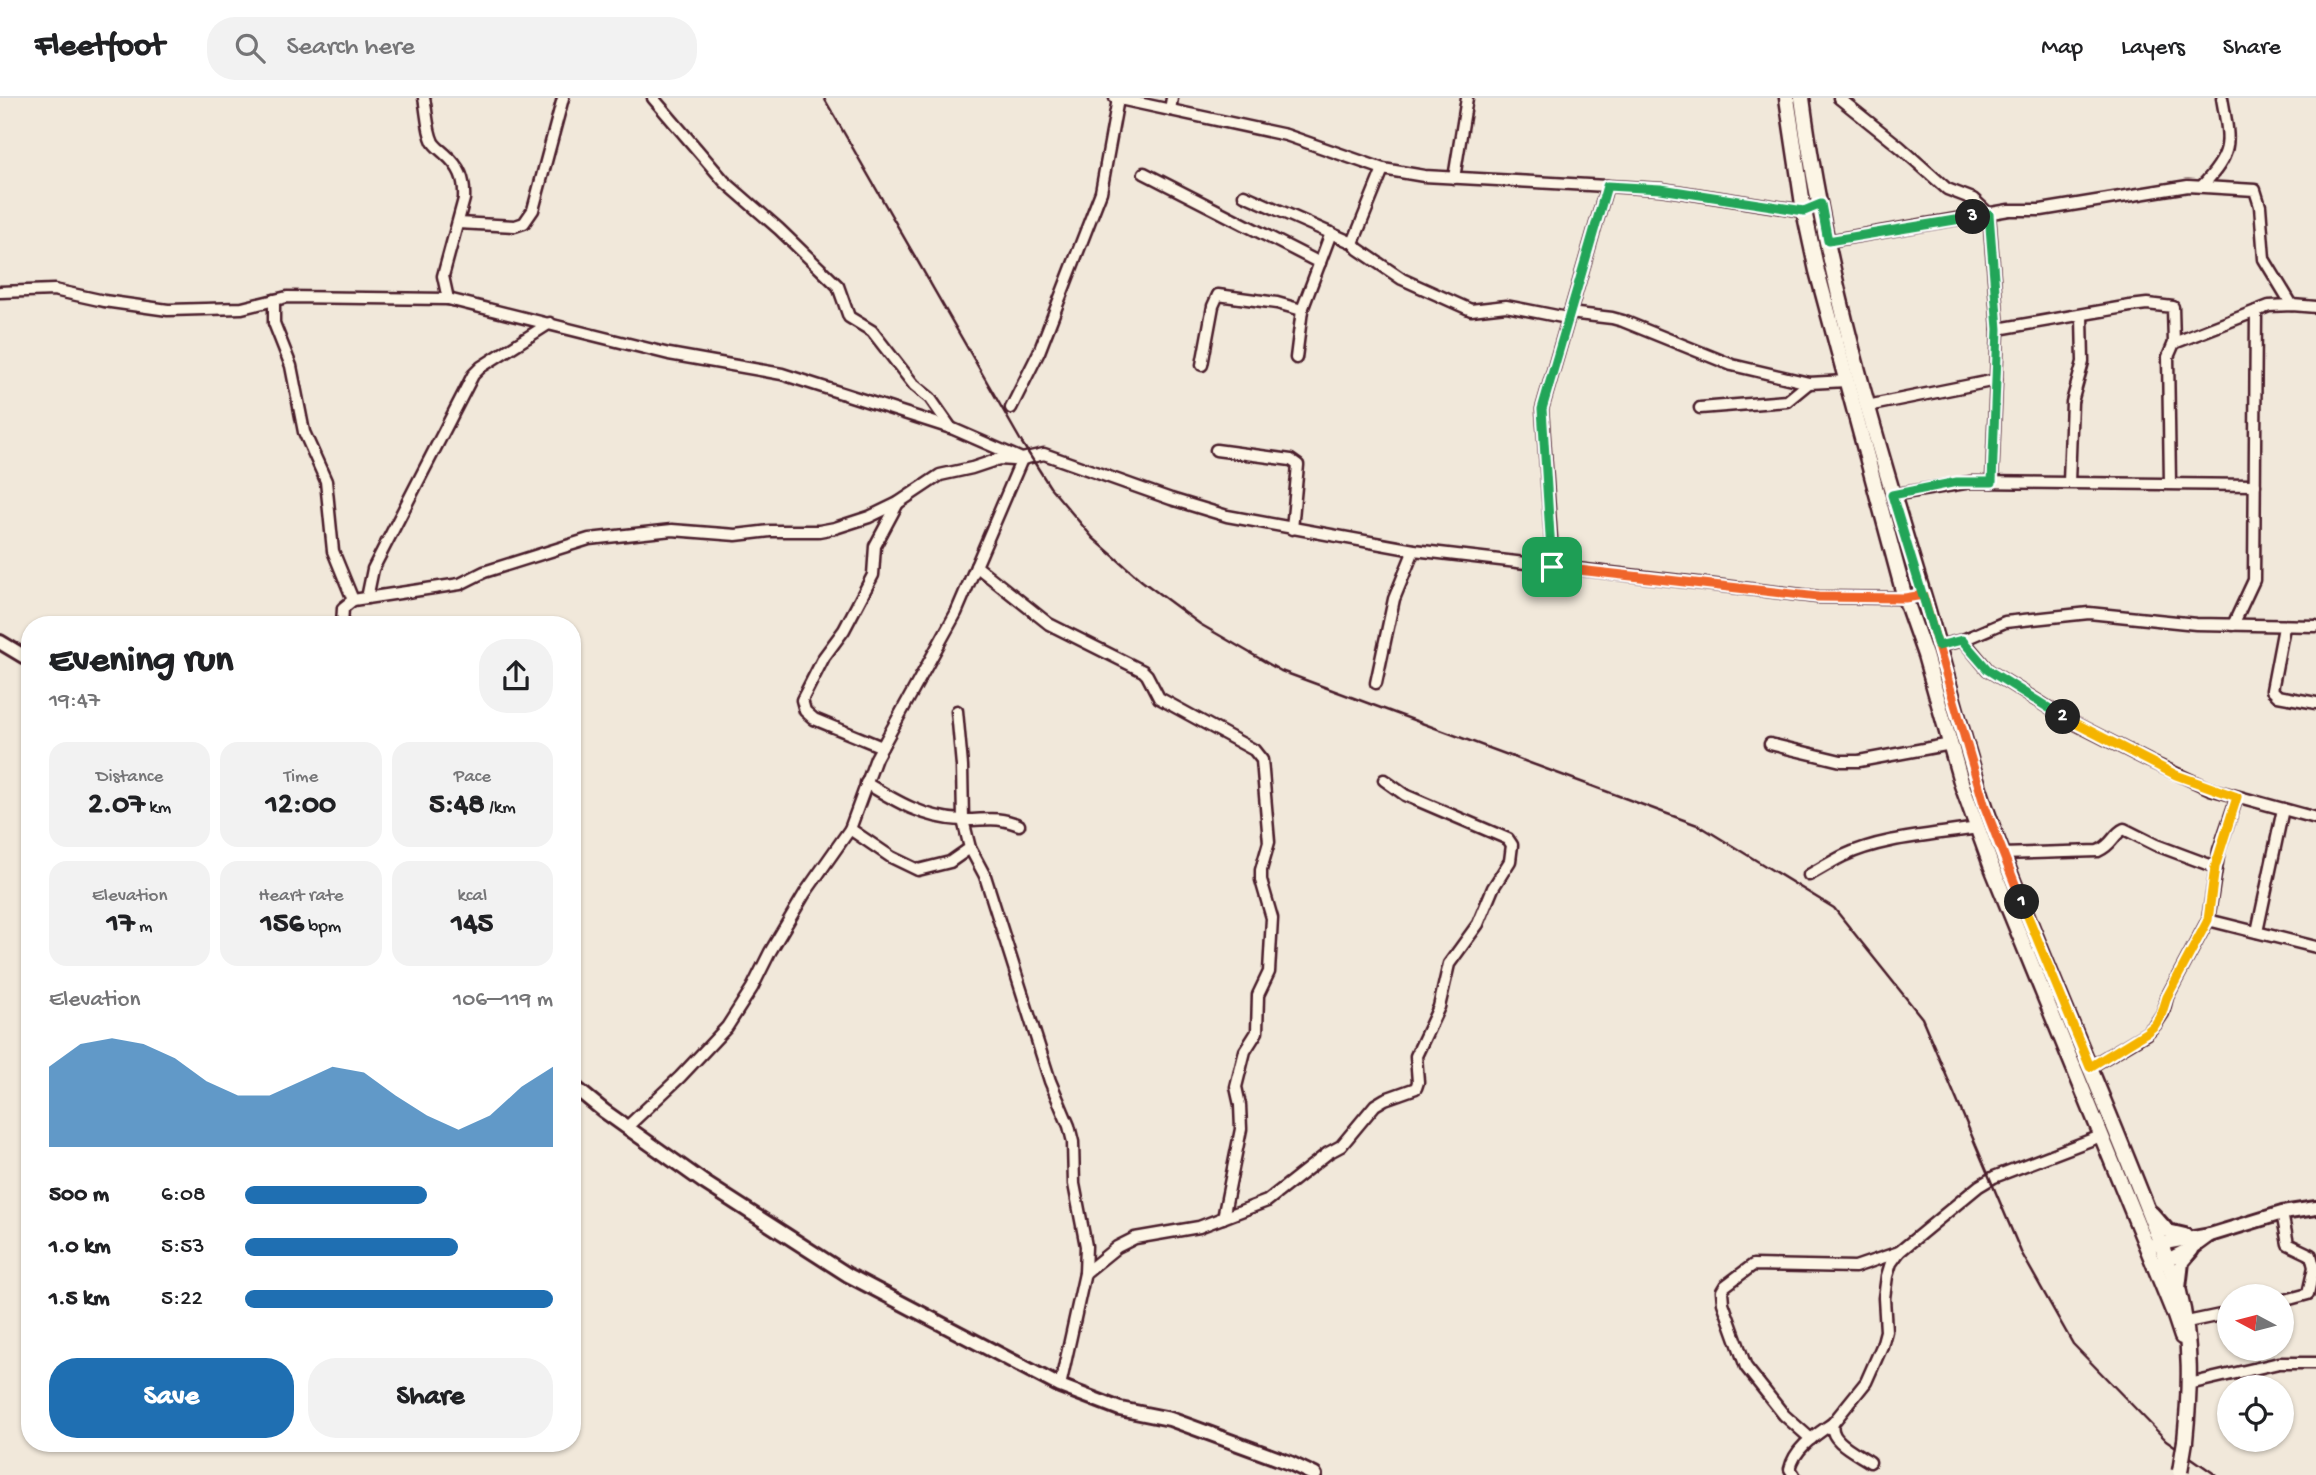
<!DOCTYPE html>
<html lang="en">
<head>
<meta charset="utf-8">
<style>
	body { margin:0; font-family:"Gochi Hand",sans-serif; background:#f2f2f2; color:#202124; height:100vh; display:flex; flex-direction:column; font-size:26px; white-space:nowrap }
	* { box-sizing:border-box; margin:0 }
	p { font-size:23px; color:#757577 }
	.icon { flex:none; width:38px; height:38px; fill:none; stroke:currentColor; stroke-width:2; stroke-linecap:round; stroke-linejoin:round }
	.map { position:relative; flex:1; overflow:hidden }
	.drawer { position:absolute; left:21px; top:518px; width:560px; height:836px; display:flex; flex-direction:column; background:#fff; border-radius:28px; box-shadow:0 2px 5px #0004 }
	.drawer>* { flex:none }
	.needle { width:46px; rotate:277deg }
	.controls { position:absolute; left:2217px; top:1186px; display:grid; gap:14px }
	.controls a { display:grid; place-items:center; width:77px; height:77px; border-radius:50%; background:#fff; box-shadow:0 2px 5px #0004; font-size:35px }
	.pin { position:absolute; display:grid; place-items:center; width:60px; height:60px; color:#fff; margin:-30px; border-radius:14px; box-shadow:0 4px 10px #0006 }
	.km { position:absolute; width:35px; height:35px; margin:-18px; border-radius:50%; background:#222; color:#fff; font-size:19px; line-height:35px; text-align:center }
	.round { display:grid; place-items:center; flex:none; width:74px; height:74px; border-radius:28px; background:#f2f2f2 }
	.overview { display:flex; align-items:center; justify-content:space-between; height:119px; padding:0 28px }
	h1 { font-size:38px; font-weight:700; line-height:52px }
	.metrics { display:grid; grid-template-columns:repeat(3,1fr); gap:10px; height:119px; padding:7px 28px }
	.metrics div { display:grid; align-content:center; border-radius:18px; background:#f2f2f2; text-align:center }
	.metrics b { font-size:30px; font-weight:700 }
	.metrics small { font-size:19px; font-weight:400 }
	.metrics p { font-size:19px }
	.chart { height:196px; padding:14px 28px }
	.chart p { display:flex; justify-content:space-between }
	.chart svg { width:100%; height:126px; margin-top:7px; fill:#1f6fb2; opacity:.7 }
	.button { display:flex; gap:14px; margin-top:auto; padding:14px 28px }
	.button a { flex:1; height:80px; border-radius:28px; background:#1f6fb2; color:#fff; font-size:28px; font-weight:700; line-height:80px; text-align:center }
	.button a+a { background:#f2f2f2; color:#202124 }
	ul { padding:0 28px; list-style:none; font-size:23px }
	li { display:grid; grid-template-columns:112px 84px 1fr; align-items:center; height:52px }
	li i { height:18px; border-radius:9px; background:#1f6fb2 }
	header { display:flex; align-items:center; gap:42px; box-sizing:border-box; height:98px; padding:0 35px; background:#fff; border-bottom:2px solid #e0e0e0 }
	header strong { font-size:33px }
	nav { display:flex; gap:38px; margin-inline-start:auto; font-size:24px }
	.search { width:490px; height:63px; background:#f2f2f2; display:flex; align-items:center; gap:18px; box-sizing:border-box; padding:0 24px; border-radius:28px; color:#757577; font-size:26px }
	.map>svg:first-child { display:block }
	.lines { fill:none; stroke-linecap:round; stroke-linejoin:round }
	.minor-casing { stroke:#4a1f2b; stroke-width:15 }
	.tertiary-casing { stroke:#4a1f2b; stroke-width:18 }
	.secondary-casing { stroke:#4a1f2b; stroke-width:19 }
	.minor { stroke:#fcf5e5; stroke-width:10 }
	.tertiary { stroke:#fcf5e5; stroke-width:12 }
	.secondary { stroke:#fcf5e5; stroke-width:14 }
	.rail { stroke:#4a1f2b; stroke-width:2.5 }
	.secondary-bridge-casing { stroke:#4a1f2b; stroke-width:19; stroke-linecap:butt }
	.secondary-bridge { stroke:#fcf5e5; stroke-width:14 }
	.split-1-casing { stroke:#fff; stroke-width:14 }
	.split-2-casing { stroke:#fff; stroke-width:14 }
	.split-3-casing { stroke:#fff; stroke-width:14 }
	.split-4-casing { stroke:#fff; stroke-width:14 }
	.split-1 { stroke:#f0652b; stroke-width:9 }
	.split-2 { stroke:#f5b400; stroke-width:9 }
	.split-3 { stroke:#22a559; stroke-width:9 }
	.split-4 { stroke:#22a559; stroke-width:9 }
</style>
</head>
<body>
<header>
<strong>Fleetfoot</strong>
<div class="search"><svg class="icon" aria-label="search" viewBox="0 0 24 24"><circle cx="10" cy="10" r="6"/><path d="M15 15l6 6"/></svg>Search here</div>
<nav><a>Map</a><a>Layers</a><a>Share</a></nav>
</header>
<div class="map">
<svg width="2316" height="1377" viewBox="0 0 2316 1377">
	<rect width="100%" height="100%" fill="#f1e8da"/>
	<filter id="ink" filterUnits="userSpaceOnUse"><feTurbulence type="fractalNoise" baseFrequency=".0143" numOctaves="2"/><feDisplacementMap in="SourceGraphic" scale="14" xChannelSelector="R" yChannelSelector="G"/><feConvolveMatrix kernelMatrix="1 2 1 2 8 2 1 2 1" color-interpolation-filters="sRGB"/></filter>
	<g filter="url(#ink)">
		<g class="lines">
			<defs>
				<g id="minor">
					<path d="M424,0C427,14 427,32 433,44C436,49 441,52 445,56C460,69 465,81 464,101L443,178L448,201"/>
					<path d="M653,0L724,83L779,131L838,188L849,219L872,233L914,287L930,300L951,330"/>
					<path d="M1115,0L1286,37L1383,71L1424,78L1661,91L1804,113L1821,106"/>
					<path d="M1839,0L1900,49L1947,91L1973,101L1989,116L1998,231L1992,384"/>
					<path d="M1170,12L1172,0"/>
					<path d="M1144,75L1320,165"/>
					<path d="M1454,80L1467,0"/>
					<path d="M2202,88C2234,54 2230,45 2222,0"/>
					<path d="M1244,97L1353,145L1358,151L1402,181L1471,212L1506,208L1567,220"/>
					<path d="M458,125L515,128L524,125L533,112L563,0"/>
					<path d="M1828,143L2009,112H2041L2188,88L2255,92L2260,108L2264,161L2292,207"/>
					<path d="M1353,145L1383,71"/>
					<path d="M0,194L54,192L104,203L168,212L242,210L287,199L448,201L669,256L782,276L951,330L1022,361L1044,356L1171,401L1227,418L1414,452L1818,499L1905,500L1924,497"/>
					<path d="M274,202V225L291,268L304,334L326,383L333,453L353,502"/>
					<path d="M1569,215L1612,220L1623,223L1732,267L1809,285L1846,283"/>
					<path d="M1998,231L2130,208L2147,206L2173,209L2174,245L2168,259L2170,385"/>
					<path d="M2174,245L2269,208L2292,207L2316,209"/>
					<path d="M1296,260L1302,212L1331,135"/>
					<path d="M1202,267L1213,208L1218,197L1277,205L1302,212"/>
					<path d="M1867,308L1996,282"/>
					<path d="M1011,310L1039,254L1101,94L1118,1"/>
					<path d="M1700,310L1787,303L1809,285"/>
					<path d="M1216,352L1291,362L1298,367L1292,431"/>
					<path d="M2069,384L2072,304L2083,264L2082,218"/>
					<path d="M1892,397L1971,384L2255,387"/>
					<path d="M976,468L1049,526L1143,573L1147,577L1159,600L1254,652L1262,662L1269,744L1261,772V782L1272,820L1269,874L1258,897L1257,934L1245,953L1236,989L1240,1007L1241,1031L1223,1120"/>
					<path d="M1553,469L1542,311L1607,88"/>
					<path d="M367,500L373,471L473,277L481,269L550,225"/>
					<path d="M342,527L343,510L353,502L460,486L484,474L589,441L672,432L736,437L770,433H819L835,430L869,419L898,405L940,377L972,370L999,361L1013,362"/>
					<path d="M2233,527L2254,482L2256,213"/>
					<path d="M2284,529L2272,592L2278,598L2316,605"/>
					<path d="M1963,542L1988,572L2070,623L2149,663L2210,691L2316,720"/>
					<path d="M1938,548L1963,542L2005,524L2089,515L2196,526L2316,528"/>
					<path d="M1376,585L1394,501L1414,452"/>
					<path d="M957,613L962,668L963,722L970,750L985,778L1050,983L1069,1028L1073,1044L1074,1086L1086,1148L1085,1175L1060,1288"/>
					<path d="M1770,646L1841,663H1859L1951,646"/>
					<path d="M882,649L814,621L805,613L802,602L824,559L844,532L873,477L875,448L898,405"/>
					<path d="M866,685C897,704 924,720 961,722C984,723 995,717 1019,727"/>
					<path d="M850,731L891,759L918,772L950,764L970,750"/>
					<path d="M2002,756L2098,753C2113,747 2113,736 2124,731L2156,747L2215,769"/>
					<path d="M1809,777C1820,771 1831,764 1843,758C1883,739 1934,737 1977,730"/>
					<path d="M2208,822L2316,849"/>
					<path d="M2257,834L2283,711"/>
					<path d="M2090,969L2147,935L2155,927L2163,915L2167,899L2208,822L2219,752L2237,699"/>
					<path d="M627,1029L680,979L727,929L752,890L770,854L805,795L850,731L876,660L956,515L1022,361"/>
					<path d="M2282,1115L2288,1146L2311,1157L2314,1169L2308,1196L2282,1203"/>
					<path d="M1085,1175L1117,1149L1135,1140L1199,1129L1267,1103L1328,1055L1341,1048L1375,1007L1385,1001L1416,990L1418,984L1416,958L1439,909L1449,866L1478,826L1493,790L1510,763L1512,747L1508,741L1405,697L1384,682"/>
					<path d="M2187,1224L2230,1215"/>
					<path d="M2189,1286L2279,1265H2316"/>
					<path d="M1811,1341L1784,1317L1746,1269L1723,1205L1722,1193L1725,1188L1753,1167L1855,1169L1899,1154"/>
					<path d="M1870,1364C1857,1355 1828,1343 1833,1325L1866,1284L1882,1248L1886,1233L1884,1200L1887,1178L1891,1165L1899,1154L1979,1088L1994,1079L2101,1038"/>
					<path d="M1794,1377L1790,1371C1795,1349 1816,1337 1833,1325"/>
				</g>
				<g id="tertiary">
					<path d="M0,544L30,562"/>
					<path d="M572,987L604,1013L705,1085L848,1177L1060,1288L1120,1311L1170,1321L1290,1365L1315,1377"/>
					<path d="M2152,1115L2168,1133L2185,1137"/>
					<path d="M2153,1147L2210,1137L2282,1115L2316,1110"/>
					<path d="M2159,1166L2195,1148L2210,1137"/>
					<path d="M2179,1190L2182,1164L2192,1152"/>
				</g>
				<g id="secondary">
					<path d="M1787,0L1804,113L1817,173L1905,500L1925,557L1962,687L1991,767L2175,1218L2182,1239"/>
					<path d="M1802,0C1824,169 1873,333 1923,496C1949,582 1969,671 2002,755C2059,902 2125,1046 2179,1194C2192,1244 2190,1292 2185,1343"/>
				</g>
			</defs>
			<!-- minor casing -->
			<use href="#minor" class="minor-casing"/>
			<!-- tertiary casing -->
			<use href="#tertiary" class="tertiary-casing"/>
			<!-- secondary casing -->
			<use href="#secondary" class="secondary-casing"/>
			<!-- minor -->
			<use href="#minor" class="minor"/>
			<!-- tertiary -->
			<use href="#tertiary" class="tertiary"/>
			<!-- secondary -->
			<use href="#secondary" class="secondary"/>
			<!-- rail -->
			<path class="rail" d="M824,0L1022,345L1050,389L1093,440L1142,483L1200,526L1281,573L1700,728L1834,810L1922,920L2021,1154L2073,1246L2166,1342L2216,1377"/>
			<defs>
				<path id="secondary-bridge" d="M2180,1373L2185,1343"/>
			</defs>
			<!-- secondary-bridge casing -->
			<use href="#secondary-bridge" class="secondary-bridge-casing"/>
			<!-- secondary-bridge -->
			<use href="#secondary-bridge" class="secondary-bridge"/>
		</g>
	</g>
	<g class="lines" filter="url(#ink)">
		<defs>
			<path id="split-1" d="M1552,469L1818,499L1905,500L1923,497L1985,709L2022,804"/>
			<path id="split-2" d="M2022,804L2090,969L2147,934L2155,927L2162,915L2167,899L2208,822L2215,769L2237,699L2176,677L2063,619"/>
			<path id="split-3" d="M1973,119L1989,116L1998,231L1992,384H1957L1892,397L1938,548L1962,542L1988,572L2063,619"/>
			<path id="split-4" d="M1552,469L1542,311L1607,88L1661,91L1804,113L1821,106L1828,143L1973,119"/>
		</defs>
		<!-- split-1 casing -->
		<use href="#split-1" class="split-1-casing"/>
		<!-- split-2 casing -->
		<use href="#split-2" class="split-2-casing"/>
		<!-- split-3 casing -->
		<use href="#split-3" class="split-3-casing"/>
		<!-- split-4 casing -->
		<use href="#split-4" class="split-4-casing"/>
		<!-- split-1 -->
		<use href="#split-1" class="split-1"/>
		<!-- split-2 -->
		<use href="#split-2" class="split-2"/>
		<!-- split-3 -->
		<use href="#split-3" class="split-3"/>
		<!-- split-4 -->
		<use href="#split-4" class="split-4"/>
	</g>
</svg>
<div class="controls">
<a><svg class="needle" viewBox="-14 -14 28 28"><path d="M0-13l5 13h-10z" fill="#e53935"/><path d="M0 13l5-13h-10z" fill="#757577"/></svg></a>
<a><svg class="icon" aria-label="locate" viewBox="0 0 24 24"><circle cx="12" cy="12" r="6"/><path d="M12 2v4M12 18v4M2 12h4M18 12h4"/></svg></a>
</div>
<div class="pin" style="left:1552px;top:469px;background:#1e9e55"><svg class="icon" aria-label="arrive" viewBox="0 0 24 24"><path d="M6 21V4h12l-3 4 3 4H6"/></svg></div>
<b class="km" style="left:2022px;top:804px">1</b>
<b class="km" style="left:2063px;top:619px">2</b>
<b class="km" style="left:1973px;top:119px">3</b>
<section class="drawer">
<div class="overview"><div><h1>Evening run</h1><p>19:47</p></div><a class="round"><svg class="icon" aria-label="share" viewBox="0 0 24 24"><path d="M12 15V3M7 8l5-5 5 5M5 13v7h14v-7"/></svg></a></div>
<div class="metrics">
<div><p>Distance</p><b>2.07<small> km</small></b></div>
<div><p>Time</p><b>12:00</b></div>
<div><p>Pace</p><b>5:48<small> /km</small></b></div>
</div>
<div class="metrics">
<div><p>Elevation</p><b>17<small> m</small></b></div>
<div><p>Heart rate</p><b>156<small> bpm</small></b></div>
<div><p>kcal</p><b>145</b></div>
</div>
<div class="chart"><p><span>Elevation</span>106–119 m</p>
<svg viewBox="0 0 160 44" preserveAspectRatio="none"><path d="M0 44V16L10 8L20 6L30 8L40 13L50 21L60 26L70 26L80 21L90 16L100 18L110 26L120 33L130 38L140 33L150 23L160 16V44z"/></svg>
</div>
<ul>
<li><b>500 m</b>6:08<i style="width:59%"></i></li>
<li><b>1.0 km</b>5:53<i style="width:69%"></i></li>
<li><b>1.5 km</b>5:22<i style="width:100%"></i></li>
</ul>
<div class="button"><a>Save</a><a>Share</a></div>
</section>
</div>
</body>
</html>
